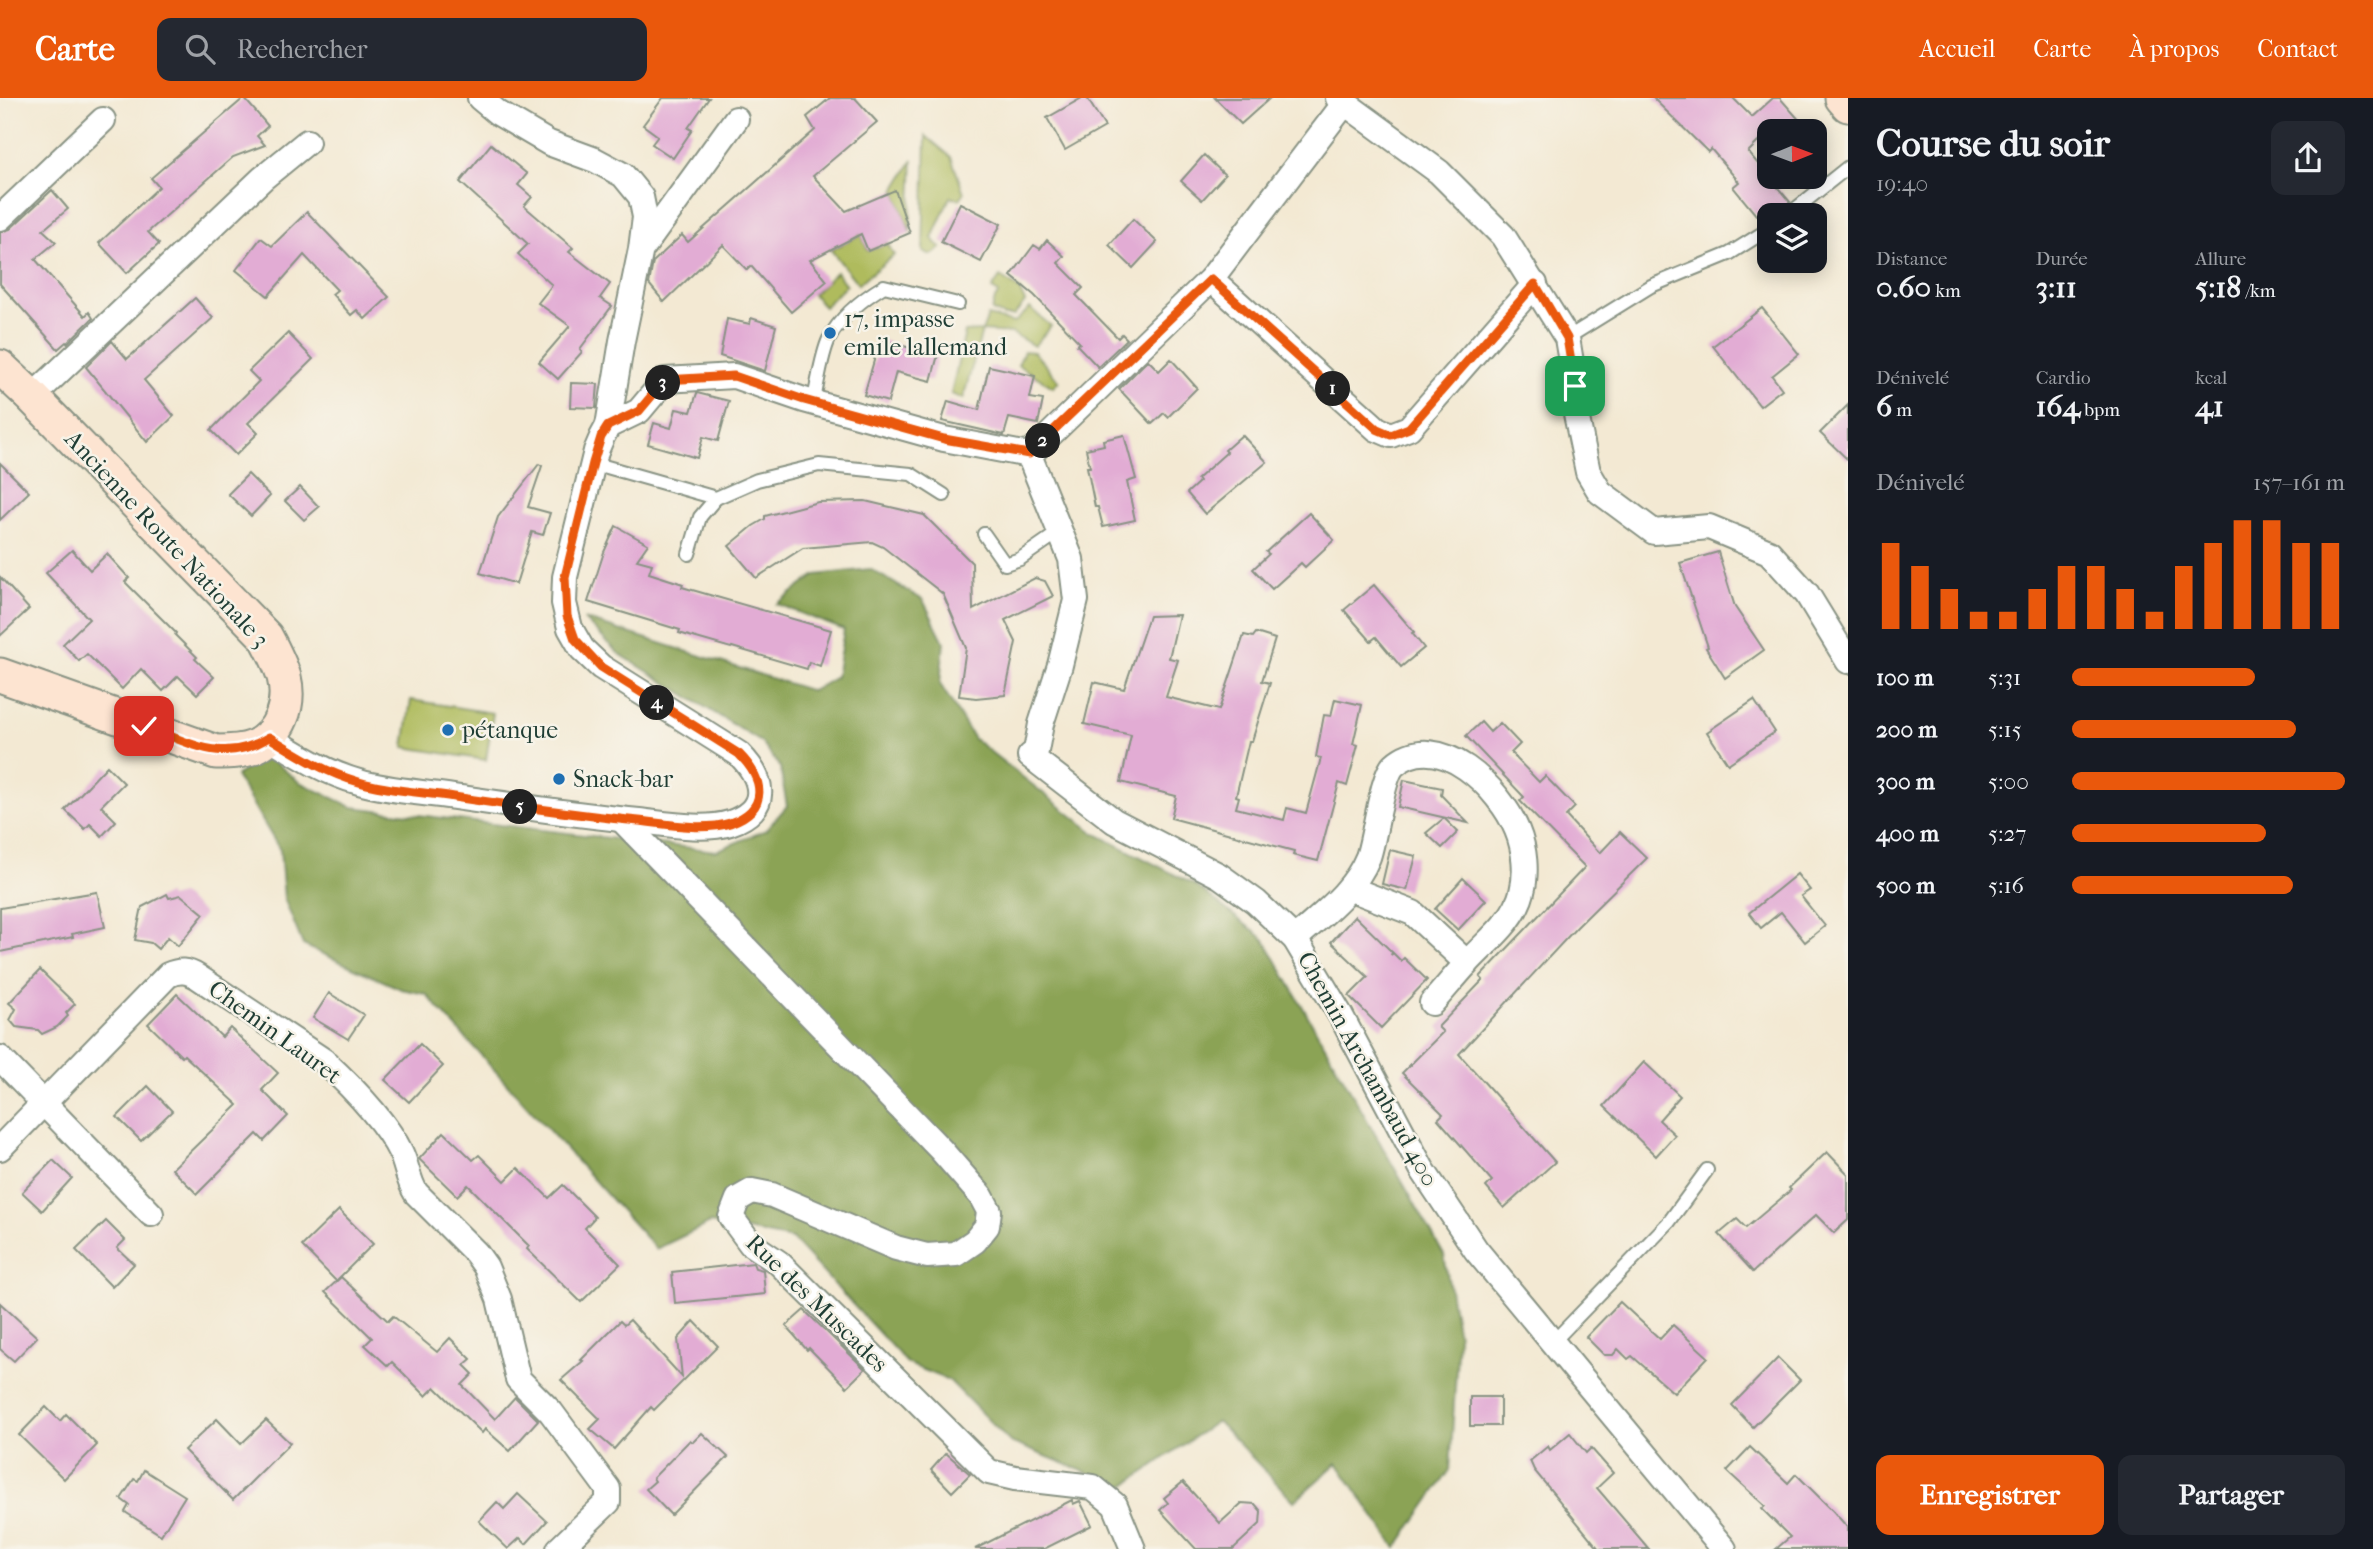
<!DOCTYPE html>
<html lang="fr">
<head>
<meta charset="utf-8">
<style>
	body { margin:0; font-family:"IM FELL French Canon",serif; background:#242831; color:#f1f3f6; height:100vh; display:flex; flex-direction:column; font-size:26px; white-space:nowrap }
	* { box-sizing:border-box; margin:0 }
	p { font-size:23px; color:#9ea1a6 }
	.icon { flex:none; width:38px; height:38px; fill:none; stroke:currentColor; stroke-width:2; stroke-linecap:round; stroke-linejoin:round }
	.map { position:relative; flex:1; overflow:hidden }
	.details { display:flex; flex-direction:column; background:#171b24; width:525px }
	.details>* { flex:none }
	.needle { width:46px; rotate:89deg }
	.buttons { position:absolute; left:1757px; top:21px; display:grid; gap:14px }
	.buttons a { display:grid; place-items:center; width:70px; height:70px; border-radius:14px; background:#171b24; box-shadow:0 4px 18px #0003; font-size:35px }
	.pin { position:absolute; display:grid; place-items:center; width:60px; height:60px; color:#fff; margin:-30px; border-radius:14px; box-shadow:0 4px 10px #0006 }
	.km { position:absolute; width:35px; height:35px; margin:-18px; border-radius:50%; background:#222; color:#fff; font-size:19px; line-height:35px; text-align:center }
	.round { display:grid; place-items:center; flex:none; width:74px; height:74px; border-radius:14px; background:#242831 }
	.head { display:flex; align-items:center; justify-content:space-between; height:119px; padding:0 28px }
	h1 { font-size:38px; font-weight:700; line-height:52px }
	.figures { display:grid; grid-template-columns:repeat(3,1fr); gap:10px; height:119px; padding:7px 28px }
	.figures div { display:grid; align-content:center }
	.figures b { font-size:30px; font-weight:700 }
	.figures small { font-size:19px; font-weight:400 }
	.figures p { font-size:19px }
	.chart { height:196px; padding:14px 28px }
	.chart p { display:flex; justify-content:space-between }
	.chart svg { width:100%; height:126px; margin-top:7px; stroke:#ea580c; stroke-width:6 }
	.button { display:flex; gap:14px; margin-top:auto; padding:14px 28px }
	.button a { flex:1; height:80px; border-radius:14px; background:#ea580c; color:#fff; font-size:28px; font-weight:700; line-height:80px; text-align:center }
	.button a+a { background:#242831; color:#f1f3f6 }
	ul { padding:0 28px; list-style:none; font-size:23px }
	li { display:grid; grid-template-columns:112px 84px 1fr; align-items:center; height:52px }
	li i { height:18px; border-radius:9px; background:#ea580c }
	header { display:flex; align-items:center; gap:42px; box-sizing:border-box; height:98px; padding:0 35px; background:#ea580c; color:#fff }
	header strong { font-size:33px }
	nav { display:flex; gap:38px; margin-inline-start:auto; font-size:24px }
	.search { width:490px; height:63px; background:#242831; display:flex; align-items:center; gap:18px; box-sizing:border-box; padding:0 24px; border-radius:14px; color:#9ea1a6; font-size:26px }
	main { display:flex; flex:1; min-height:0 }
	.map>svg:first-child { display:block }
	.green { fill:#afbb5d; stroke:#677c48; stroke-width:2 }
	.forest { fill:#8ba354; stroke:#557044; stroke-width:2 }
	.building { fill:#e2acd4 }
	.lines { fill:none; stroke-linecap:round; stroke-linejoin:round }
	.lane-casing { stroke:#899384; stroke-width:16 }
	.street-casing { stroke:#899384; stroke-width:28 }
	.secondary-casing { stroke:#899384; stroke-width:37 }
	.lane { stroke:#fff; stroke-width:12 }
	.street { stroke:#fff; stroke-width:24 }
	.secondary { stroke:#fde4d1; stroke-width:33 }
	.route-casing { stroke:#fff; stroke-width:14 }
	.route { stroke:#ea580c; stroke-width:9 }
	.poi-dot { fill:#1f6fb2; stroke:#f7f3e8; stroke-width:2.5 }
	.labels { text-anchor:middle; stroke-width:5; stroke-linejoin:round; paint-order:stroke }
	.poi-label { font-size:24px; fill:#1f3d34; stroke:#f7f3e8; text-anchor:start }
	.street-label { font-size:24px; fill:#1f3d34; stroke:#f7f3e8 }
</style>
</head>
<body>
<header>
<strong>Carte</strong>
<div class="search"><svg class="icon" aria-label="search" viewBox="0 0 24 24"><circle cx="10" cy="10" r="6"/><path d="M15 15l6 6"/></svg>Rechercher</div>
<nav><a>Accueil</a><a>Carte</a><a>À propos</a><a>Contact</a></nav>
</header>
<main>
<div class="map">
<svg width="1848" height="1451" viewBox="0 0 1848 1451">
	<rect width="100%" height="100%" fill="#f7f3e8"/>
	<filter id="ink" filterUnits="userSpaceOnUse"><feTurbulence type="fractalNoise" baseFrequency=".0143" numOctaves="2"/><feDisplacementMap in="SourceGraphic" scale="14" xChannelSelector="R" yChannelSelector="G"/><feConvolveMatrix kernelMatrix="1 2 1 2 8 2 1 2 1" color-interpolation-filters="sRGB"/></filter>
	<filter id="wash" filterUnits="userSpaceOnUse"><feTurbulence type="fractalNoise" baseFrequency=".00686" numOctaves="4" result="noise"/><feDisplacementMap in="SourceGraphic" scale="28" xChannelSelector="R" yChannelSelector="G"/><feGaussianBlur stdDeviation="1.57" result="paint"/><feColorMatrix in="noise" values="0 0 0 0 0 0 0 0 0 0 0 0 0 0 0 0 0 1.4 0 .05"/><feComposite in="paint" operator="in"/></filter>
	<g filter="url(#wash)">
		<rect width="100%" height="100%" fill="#f3e9d3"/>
		<!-- green -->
		<g class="green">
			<path d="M926,38L951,59L964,95L960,101L950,99L932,140L941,150L932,157L923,154Z"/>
			<path d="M913,62L910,135L895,92Z"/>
			<path d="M861,136L868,153L887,145L894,157L858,186L831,152Z"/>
			<path d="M836,174L846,187L824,209L813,196Z"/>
			<path d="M1000,179L1019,191L1025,204L1014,218H1004L992,213L995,201L999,195L992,191Z"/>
			<path d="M1030,210L1051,228L1034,248L1012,235L982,233L963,301L951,296L965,234L982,233L988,218L1014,225Z"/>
			<path d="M1024,253L1034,254L1059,283L1053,289L1018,267Z"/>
			<path d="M411,602L493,615L486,662L404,649Z"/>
		</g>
		<!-- forest -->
		<path class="forest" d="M870,471L923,502L944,544L940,586L974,641L1094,735L1195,787L1264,841L1444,1157L1458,1238L1450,1372L1396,1450L1337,1365L1294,1403L1217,1323L1123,1389L1010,1344L949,1282L908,1266L792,1141L710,1125L656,1151L426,896L401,891L303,847L284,800L280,752L236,678L265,656L299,684L352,709L716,753L766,732L787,708L780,669L761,644L618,555L584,521L812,593L836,579L844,532L777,506L816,477Z"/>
		<g id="blocks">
			<!-- building -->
			<g class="building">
				<path d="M244,0L268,28L257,38L265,47L233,59L148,134L159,146L127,175L99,145L159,89L151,80Z"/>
				<path d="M663,0H709L688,30L692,32L673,60L652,46L658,38L643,27Z"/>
				<path d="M830,0H855L877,24L813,78L846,113L895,92L910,135L868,153L861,136L810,162L827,183L791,214L751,168L747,172L723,147L664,204L649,186L653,164L682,137L688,144L815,32L807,19Z"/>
				<path d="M1082,0H1087L1105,29L1065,52L1047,20Z"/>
				<path d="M1215,0H1270L1241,26Z"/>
				<path d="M1653,0H1733L1752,19L1773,0H1780L1809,33H1769L1748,54L1790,104L1782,111L1779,117H1756L1733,89L1739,84L1711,51L1708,54Z"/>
				<path d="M491,46L527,76L518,87L532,99L524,108L573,150L569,154L610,186L600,200L612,208L580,251L582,254L558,281L539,264L570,228L538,205L552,187L518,156L528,146L460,84Z"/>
				<path d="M1204,57L1225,77L1202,102L1181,83Z"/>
				<path d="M52,92L68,111L43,132L56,144L35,161L85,218L89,214L93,220L67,245L66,244L58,251L0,186V134L10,131Z"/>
				<path d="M960,105L1001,126L981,164L941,144Z"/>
				<path d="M307,114L389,199L365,221L357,212L351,217L332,196L337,192L304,157L268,198L236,172L261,140L272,148Z"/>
				<path d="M1133,121L1157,144L1133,170L1109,147Z"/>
				<path d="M1047,142L1064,158L1058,165L1083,190L1076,197L1118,240L1122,236L1127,241L1098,269L1077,247L1080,245L1034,197L1011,178L1034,147L1040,151Z"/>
				<path d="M195,200L213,220L144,282L174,318L147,344L86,269L112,243L127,261Z"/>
				<path d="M1762,210L1799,256L1772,278L1782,291L1760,308L1713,248Z"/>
				<path d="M751,220L776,228L765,273L720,258L727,221L750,226Z"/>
				<path d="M288,235L313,261L248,325L258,335L236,357L211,332L259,283L249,273Z"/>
				<path d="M880,242L938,257L931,283L896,274L888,304L864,297Z"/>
				<path d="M1171,261L1197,290L1168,319L1164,315L1152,326L1119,291L1148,262L1159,273Z"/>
				<path d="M989,268L1035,278L1030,300L1043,302L1038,326L1009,320L1004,337L942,323L948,303L979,312Z"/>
				<path d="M571,285L598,286L596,310L570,309Z"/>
				<path d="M697,295L729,303L718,343L703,339L697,360L648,346L654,325L671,330L676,311L691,314Z"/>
				<path d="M1848,307V362L1820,335Z"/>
				<path d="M1124,337L1136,381L1127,384L1135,422L1103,429L1098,409H1095L1087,369H1090L1086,351L1104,347L1103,342Z"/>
				<path d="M1242,337L1267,364L1205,416L1187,395L1199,384L1197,381L1227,354L1225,352Z"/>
				<path d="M0,365L29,394L0,422Z"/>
				<path d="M539,366L542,368L528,409L550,415L543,437L532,434L516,486L480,475L498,419Z"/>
				<path d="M248,376L270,398L251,418L228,396Z"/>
				<path d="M300,389L319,409L304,422L285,403Z"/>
				<path d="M865,403L924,417L972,465L973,512L1035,480L1045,483L1053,498L1005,522L1016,544L1005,597L976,600L959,598L966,550L943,496L883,449L872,444L803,450L756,480L729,448L753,428L765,421V418L818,404Z"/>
				<path d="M1309,415L1334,442L1305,469L1301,465L1272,491L1253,471L1269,456L1266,454Z"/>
				<path d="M616,428L648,446L637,462L652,466L649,475L683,486L682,489L831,532L820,568L809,564L807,571L732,549L731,550L679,535L680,532L588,504L604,454Z"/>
				<path d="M72,452L90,472L107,456L129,480L125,484L176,535L175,537L197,559L195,561L214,579L197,596L178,578L163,593L141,571L122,591L87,556L79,563L63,546L89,521L46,475Z"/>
				<path d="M1718,454L1735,509L1764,552L1725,580L1706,550L1708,549L1680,465Z"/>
				<path d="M0,479L29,511L0,538Z"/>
				<path d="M1374,487L1414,534L1412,535L1424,550L1401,569L1376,539L1371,543L1344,512Z"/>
				<path d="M1179,517L1169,560L1178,562L1166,599L1219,612L1244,537L1253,539L1256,535L1275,541L1262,583L1270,585L1252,643H1249L1236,698L1239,699L1236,710L1284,722L1287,710L1306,715L1321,660L1316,659L1324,617L1331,618L1335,601L1362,607L1353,646L1358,647L1347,688L1339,685L1318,763L1293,757L1294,753L1171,720L1176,698L1121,684L1131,637L1084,626L1094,584L1124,591L1149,518Z"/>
				<path d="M1754,602L1775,634L1728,666L1707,634Z"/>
				<path d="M1481,624L1490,634L1500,625L1520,646L1511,655L1539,684L1545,678L1575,709L1566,718L1600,755L1620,734L1647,760L1577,829L1459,956L1555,1064L1504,1110L1486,1089L1492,1083L1438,1021L1443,1016L1402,975L1443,934L1438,929L1483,882L1480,879L1585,769L1520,703L1524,699L1466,638Z"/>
				<path d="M107,668L124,685L101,708L116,723L102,738L90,726L85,731L65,712Z"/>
				<path d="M1404,682L1442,690L1441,697L1468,725L1398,709Z"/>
				<path d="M1444,720L1458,734L1442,750L1426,735Z"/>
				<path d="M1390,752L1416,758L1407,792L1382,786Z"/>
				<path d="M1797,776L1810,792L1801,798L1825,828L1805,844L1781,814L1761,830L1749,815Z"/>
				<path d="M1463,780L1486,802L1458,832L1435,811Z"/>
				<path d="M97,794L105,829L72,836L73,839L0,854V810Z"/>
				<path d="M167,796L169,800L181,797L204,816L178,848L168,839L158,851L151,845L135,842L142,809Z"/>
				<path d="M1355,818L1392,854L1391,857L1393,855L1401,863L1404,860L1427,882L1381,930L1349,898L1368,879L1331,844Z"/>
				<path d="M40,872L75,906L66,915L68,918L57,929L42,936L38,932L16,929L10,922L16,911L9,905Z"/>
				<path d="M329,895L364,917L348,941L313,920Z"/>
				<path d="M177,896L222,939L230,930L278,975L262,992L288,1018L264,1043L257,1036L197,1096L172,1071L238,1007L184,957L182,959L148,926Z"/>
				<path d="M420,946L443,968L409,1004L385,982Z"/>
				<path d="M1644,964L1680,998L1659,1022L1675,1037L1656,1058L1604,1008Z"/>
				<path d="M148,988L172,1013L141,1043L117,1019Z"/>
				<path d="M444,1034L473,1062L479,1057L505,1083L518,1070L549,1100L563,1087L595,1119L585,1130L620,1166L581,1204L527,1151L529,1148L468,1087L457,1098L419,1061Z"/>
				<path d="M1827,1054L1848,1076V1122L1834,1135L1816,1117L1753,1174L1719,1136L1737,1121L1746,1130L1791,1092L1789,1090Z"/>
				<path d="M53,1062L72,1080L42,1113L22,1094Z"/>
				<path d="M339,1112L373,1146L336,1183L302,1148Z"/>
				<path d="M106,1123L125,1142L117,1150L134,1166L112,1189L76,1152Z"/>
				<path d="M753,1165L755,1170L763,1172L765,1196L675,1205L672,1174Z"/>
				<path d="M341,1179L388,1223L393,1218L437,1254L450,1240L471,1261L464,1267L473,1276L462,1287L495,1321L515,1299L538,1322L510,1353L485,1331L482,1335L435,1289L426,1298L392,1264L388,1268L365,1247L372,1240L325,1194Z"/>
				<path d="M1620,1204L1660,1241L1673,1227L1708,1259L1674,1295L1632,1258L1628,1261L1618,1251L1613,1257H1604L1586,1239Z"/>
				<path d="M0,1205L37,1239L14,1263L0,1251Z"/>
				<path d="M804,1212L865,1271L847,1289L809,1250L807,1252L786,1228Z"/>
				<path d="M630,1222L682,1279L678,1241L694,1223L718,1248L654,1312L651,1309L614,1351L590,1331L600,1321L561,1282L583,1263L581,1262L620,1223L624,1227Z"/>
				<path d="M1778,1260L1800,1282L1753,1329L1732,1307Z"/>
				<rect x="1470" y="1299" width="30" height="29"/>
				<path d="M46,1309L60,1323L66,1316L97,1347L64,1381L19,1337Z"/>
				<path d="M217,1321L241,1346L266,1322L290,1345L233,1402L184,1352Z"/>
				<path d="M702,1335L728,1359L671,1417L646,1391L655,1383L653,1380L690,1342L693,1344Z"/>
				<path d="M1570,1335L1586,1355L1591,1350L1613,1375L1597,1390L1649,1451H1599L1534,1372L1530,1363L1548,1348L1550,1352Z"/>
				<path d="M1750,1349L1788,1385L1796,1376L1833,1413L1848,1430V1451H1776L1790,1439L1762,1411L1765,1408L1727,1373Z"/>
				<path d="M946,1355L970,1376L952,1394L931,1372Z"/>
				<path d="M144,1372L185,1398L161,1437L125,1414L129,1407L121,1401L134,1381L138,1383Z"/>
				<path d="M1183,1384L1220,1425L1242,1405L1255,1406L1261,1413L1260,1426L1233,1451H1196L1160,1412L1168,1405L1164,1400Z"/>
				<path d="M518,1396L547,1423L526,1446L520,1440L508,1451L479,1423L497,1404L504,1411Z"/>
				<path d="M1072,1402L1073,1406L1080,1403L1092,1427L1044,1451H975Z"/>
			</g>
		</g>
	</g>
	<g filter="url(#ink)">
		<use href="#blocks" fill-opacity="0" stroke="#899384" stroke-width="2"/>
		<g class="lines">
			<defs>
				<g id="lane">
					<path d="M1788,117L1848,69"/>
					<path d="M1567,240L1651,188L1729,156L1769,131"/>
					<path d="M813,305C818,286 821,258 829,241C840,219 864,200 884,188L958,206"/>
					<path d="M593,365L716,400L757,382L819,367L911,376L944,397"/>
					<path d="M984,436L1005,466L1020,461L1059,434"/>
					<path d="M689,456L700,419L716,400"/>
					<path d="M1553,1244L1669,1124L1707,1072"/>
				</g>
				<g id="street">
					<path d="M480,0L498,15L549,45L595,62L623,77L641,99L645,119L641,151L622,243L608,328"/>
					<path d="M1338,0L1439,74L1503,138L1567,240L1575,288L1576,316L1588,374L1600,394L1654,434L1709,429L1769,454L1807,496L1848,563"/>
					<path d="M0,120L103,22"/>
					<path d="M644,148L736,21"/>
					<path d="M1211,181L1377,331L1391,337L1409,330L1535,186"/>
					<path d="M32,299L263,80L307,44"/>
					<path d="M1029,357L1071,461L1076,502L1060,567L1041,626L1036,653L1030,658L1114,723L1220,778L1256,804L1295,841L1341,918L1422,1071L1476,1152L1724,1451"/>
					<path d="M1029,357L1211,181L1344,6"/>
					<path d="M269,639C298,657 326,675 359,684C389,693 423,694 454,699C516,708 577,717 639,723C666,726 704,733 730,725C771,711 764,681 739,656L601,569L582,551L570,530L564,505L565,479L596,353L602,339L608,328L639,313L665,282L734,278L804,302L944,341L1029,357"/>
					<path d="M622,722L941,1052L981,1098L989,1113L987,1128L975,1143L956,1156L927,1158L896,1150L772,1097L752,1093L738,1101L731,1119L751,1146L779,1165L989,1374L1015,1380L1093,1389L1115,1407L1133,1451"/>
					<path d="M1351,791L1413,815L1467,865"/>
					<path d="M1295,841C1322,816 1354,794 1368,759C1375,740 1382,678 1394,667C1439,628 1501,692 1517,732C1525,751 1527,775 1522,794C1515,823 1486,844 1467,865C1455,878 1444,892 1432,905"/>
					<path d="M0,960L151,1116"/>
					<path d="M0,1050L168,877C179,872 187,872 198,879L324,963C350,987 385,1022 401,1055C407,1068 408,1082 416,1095L476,1155L486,1169L499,1201L518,1281L551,1314L608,1391V1404L559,1451"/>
				</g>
				<g id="secondary">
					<path d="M1842,0L1848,7"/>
					<path d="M0,269L32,299L266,539C273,552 280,565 284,579C291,607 280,636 254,649C242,654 229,654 216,654L0,577"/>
				</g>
			</defs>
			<!-- lane casing -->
			<use href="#lane" class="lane-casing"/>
			<!-- street casing -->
			<use href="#street" class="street-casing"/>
			<!-- secondary casing -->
			<use href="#secondary" class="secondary-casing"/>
			<!-- lane -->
			<use href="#lane" class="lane"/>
			<!-- street -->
			<use href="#street" class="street"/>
			<!-- secondary -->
			<use href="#secondary" class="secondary"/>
		</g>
	</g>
	<g class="lines" filter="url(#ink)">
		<defs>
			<path id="route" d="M144,628C190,644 223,668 269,639C298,657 326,675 359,684C389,693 423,694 454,699C516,708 577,717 639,723C665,726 704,733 730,725C770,711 764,681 739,656L601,569L575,541L567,518L565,479L593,365L601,339L608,328L639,313L665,282L734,278L804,302L944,341L1029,356L1211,181L1377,331L1391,337L1409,330L1535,186L1567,240L1575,288"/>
		</defs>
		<!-- route casing -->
		<use href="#route" class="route-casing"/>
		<!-- route -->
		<use href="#route" class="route"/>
	</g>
	<!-- markers -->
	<g class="poi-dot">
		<circle cx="830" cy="235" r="7"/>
		<circle cx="448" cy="632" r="7"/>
		<circle cx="559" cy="681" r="7"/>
	</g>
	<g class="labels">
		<!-- poi labels -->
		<g class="poi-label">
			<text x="844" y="229">17, impasse<tspan x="844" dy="28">emile lallemand</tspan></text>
			<text x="462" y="640">pétanque</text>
			<text x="573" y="689">Snack-bar</text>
		</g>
		<!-- street labels -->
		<g class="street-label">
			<text transform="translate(167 441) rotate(47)" y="8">Ancienne Route Nationale 3</text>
			<text transform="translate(275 934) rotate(36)" y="8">Chemin Lauret</text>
			<text transform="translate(1368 971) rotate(61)" y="8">Chemin Archambaud 400</text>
			<text transform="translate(817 1205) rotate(44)" y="8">Rue des Muscades</text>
		</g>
	</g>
</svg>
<div class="buttons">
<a><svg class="needle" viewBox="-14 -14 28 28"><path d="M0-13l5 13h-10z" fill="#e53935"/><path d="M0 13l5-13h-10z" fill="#9ea1a6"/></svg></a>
<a><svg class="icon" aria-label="layers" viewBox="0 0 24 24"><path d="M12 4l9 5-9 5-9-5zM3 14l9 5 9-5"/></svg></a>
</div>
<div class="pin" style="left:1575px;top:288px;background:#1e9e55"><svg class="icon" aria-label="arrive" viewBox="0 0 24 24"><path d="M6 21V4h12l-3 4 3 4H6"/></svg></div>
<div class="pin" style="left:144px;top:628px;background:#d93025"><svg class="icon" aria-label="check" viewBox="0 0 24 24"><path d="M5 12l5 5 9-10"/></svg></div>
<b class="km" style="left:1333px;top:291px">1</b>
<b class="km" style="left:1043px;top:343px">2</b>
<b class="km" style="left:663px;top:285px">3</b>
<b class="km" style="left:657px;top:605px">4</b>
<b class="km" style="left:520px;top:709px">5</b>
</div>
<section class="details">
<div class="head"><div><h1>Course du soir</h1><p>19:40</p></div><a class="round"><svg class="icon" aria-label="share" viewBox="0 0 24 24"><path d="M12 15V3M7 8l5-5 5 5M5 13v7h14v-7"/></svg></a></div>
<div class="figures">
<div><p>Distance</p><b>0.60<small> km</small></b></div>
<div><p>Durée</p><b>3:11</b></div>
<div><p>Allure</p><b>5:18<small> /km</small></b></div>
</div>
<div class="figures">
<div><p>Dénivelé</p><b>6<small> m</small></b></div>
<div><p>Cardio</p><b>164<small> bpm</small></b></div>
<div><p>kcal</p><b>41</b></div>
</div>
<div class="chart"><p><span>Dénivelé</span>157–161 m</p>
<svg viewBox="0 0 160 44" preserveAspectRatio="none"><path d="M5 44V14M15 44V22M25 44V30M35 44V38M45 44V38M55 44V30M65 44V22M75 44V22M85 44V30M95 44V38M105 44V22M115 44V14M125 44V6M135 44V6M145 44V14M155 44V14"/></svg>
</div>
<ul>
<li><b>100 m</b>5:31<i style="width:67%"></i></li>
<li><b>200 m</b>5:15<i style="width:82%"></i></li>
<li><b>300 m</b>5:00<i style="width:100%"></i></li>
<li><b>400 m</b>5:27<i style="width:71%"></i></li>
<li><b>500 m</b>5:16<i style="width:81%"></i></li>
</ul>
<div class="button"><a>Enregistrer</a><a>Partager</a></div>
</section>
</main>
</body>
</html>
